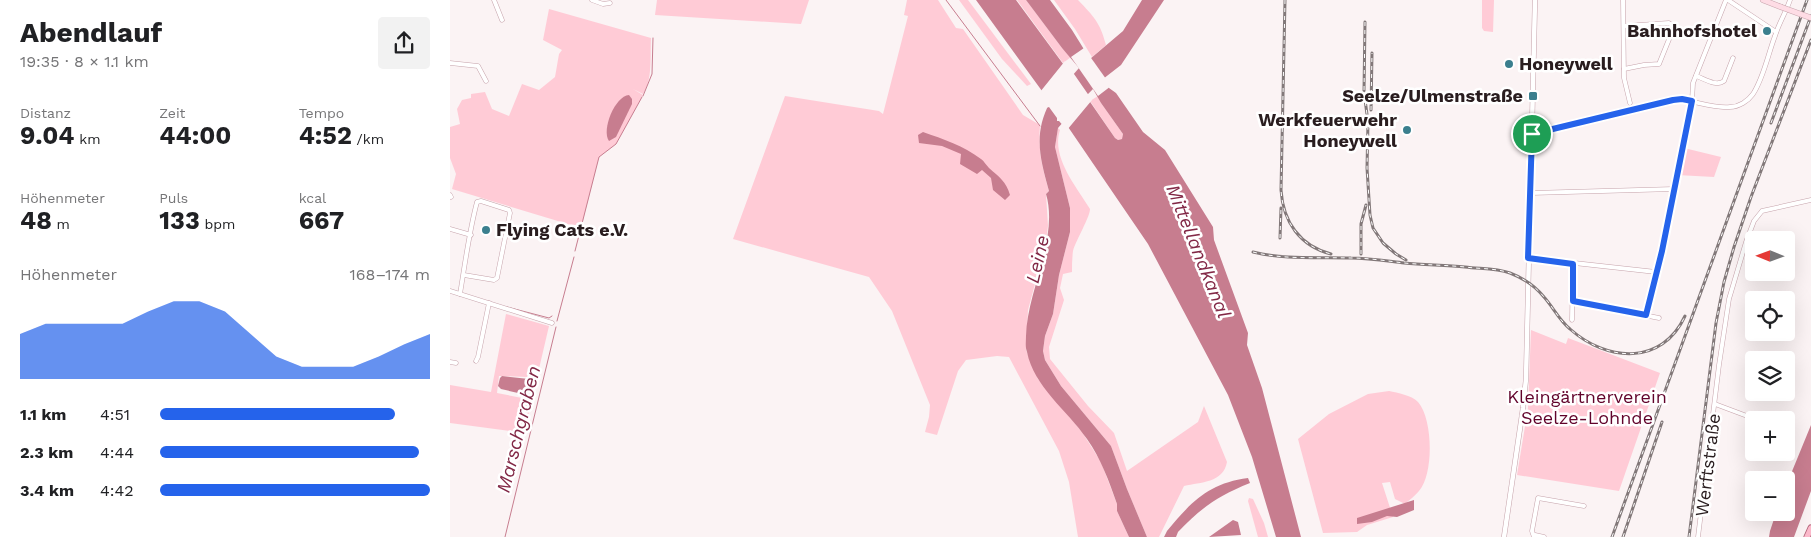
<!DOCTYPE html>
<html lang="de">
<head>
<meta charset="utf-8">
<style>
	body { margin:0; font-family:"Work Sans",sans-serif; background:#f2f2f2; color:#202124; height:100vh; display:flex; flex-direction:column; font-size:19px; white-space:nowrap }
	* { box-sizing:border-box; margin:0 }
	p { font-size:16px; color:#757577 }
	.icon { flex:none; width:28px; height:28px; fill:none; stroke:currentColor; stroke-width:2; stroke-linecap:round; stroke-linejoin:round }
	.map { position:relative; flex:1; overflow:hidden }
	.sheet { display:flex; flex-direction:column; background:#fff; width:450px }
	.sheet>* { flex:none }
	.needle { width:32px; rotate:271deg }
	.tools { position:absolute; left:1295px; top:231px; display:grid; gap:10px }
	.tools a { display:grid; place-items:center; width:50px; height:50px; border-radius:5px; background:#fff; box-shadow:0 5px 20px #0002; font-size:25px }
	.pin { position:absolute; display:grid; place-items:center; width:42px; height:42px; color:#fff; margin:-21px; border:2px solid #fff; border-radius:50%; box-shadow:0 1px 5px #0007 }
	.round { display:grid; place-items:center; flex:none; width:52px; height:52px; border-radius:5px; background:#f2f2f2 }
	.headline { display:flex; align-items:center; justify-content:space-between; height:85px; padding:0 20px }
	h1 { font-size:28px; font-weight:700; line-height:38px }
	.metrics { display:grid; grid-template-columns:repeat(3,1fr); gap:8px; height:85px; padding:5px 20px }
	.metrics div { display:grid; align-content:center }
	.metrics b { font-size:25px; font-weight:700 }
	.metrics small { font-size:14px; font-weight:400 }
	.metrics p { font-size:14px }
	.chart { height:140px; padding:10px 20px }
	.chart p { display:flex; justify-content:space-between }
	.chart svg { width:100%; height:90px; margin-top:5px; fill:#2563eb; opacity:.7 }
	ul { padding:0 20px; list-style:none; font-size:16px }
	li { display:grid; grid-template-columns:80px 60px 1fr; align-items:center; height:38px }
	li i { height:12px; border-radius:6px; background:#2563eb }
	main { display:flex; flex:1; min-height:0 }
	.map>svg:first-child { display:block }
	.green { fill:#ffcbd6 }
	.water { fill:#c77d8f; fill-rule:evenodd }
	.pier { fill:#fbf3f4 }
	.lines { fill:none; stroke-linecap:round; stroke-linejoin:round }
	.stream { stroke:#c77d8f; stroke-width:1 }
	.minor-casing { stroke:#c6a3ab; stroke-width:5 }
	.tertiary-casing { stroke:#c6a3ab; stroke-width:5.5 }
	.secondary-casing { stroke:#c6a3ab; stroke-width:6 }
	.primary-casing { stroke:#b16478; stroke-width:7 }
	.minor { stroke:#fff; stroke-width:4 }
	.tertiary { stroke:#fff; stroke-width:4.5 }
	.secondary { stroke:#fedce5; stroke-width:5 }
	.primary { stroke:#fcb9cb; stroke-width:5.5 }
	.rail-casing { stroke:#827879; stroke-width:3 }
	.rail { stroke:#fff; stroke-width:1; stroke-dasharray:4; stroke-linecap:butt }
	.secondary-bridge-casing { stroke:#c6a3ab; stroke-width:6; stroke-linecap:butt }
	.secondary-bridge { stroke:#fedce5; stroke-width:5 }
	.route-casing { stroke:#fff; stroke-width:10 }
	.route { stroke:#2563eb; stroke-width:6 }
	.poi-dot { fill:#3b7f8e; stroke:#fff; stroke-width:2 }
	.labels { text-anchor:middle; stroke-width:5; stroke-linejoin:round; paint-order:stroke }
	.poi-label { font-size:18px; font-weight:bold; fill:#291d1f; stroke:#fff; text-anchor:end }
	.park-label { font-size:18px; fill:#61032b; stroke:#fff }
	.street-label { font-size:18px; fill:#291d1f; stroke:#fff }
	.water-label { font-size:19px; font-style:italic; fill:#822846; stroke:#fff }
</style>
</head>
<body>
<main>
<section class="sheet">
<div class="headline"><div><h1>Abendlauf</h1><p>19:35 · 8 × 1.1 km</p></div><a class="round"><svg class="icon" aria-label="share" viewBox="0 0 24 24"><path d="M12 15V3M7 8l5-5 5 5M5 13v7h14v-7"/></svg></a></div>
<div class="metrics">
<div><p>Distanz</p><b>9.04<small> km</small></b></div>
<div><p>Zeit</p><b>44:00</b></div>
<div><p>Tempo</p><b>4:52<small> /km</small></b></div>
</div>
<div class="metrics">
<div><p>Höhenmeter</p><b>48<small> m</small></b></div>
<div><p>Puls</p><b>133<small> bpm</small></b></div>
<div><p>kcal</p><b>667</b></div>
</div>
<div class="chart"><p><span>Höhenmeter</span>168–174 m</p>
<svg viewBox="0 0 160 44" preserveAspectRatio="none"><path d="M0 44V22L10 17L20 17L30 17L40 17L50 11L60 6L70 6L80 11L90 22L100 33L110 38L120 38L130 38L140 33L150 27L160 22V44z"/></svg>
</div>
<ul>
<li><b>1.1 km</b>4:51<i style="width:87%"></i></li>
<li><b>2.3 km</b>4:44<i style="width:96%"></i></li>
<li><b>3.4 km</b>4:42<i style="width:100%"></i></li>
</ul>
</section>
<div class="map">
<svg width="1361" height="537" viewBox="0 0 1361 537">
	<rect width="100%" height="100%" fill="#fbf3f4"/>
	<!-- green -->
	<g class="green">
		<path d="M207,0H359L351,24L205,15Z"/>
		<path d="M457,0H488L506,28L513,29L573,115L590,125C588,150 592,167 599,191L596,194L598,226L595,247L578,310L576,350L588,379L632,432L651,462L667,504V511L679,537H628L619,482L609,451L559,357L547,356L516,360L508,371L487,435L475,432L479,417L480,405L442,311L419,277L283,239L335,96L429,111L433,114L458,16L454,15Z"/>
		<path d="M509,0H518L581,84L577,86L552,59Z"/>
		<path d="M567,0H576L612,48L621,57L613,63Z"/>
		<path d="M604,0H628C644,17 650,22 656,45L642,57L625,29Z"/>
		<path d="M1032,0H1044L1043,32L1034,31L1032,28Z"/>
		<path d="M99,9L201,38C200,56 203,79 193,94L183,89L193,95L166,144L149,157L131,228L2,189L6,174L0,158V127L10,124L7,109L12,100L21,98V94L35,92L42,109L59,116L72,84L89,90L105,77L109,54L112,50L93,40Z"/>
		<path d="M648,96L651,103L673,134L672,139L668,140L665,138L640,101Z"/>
		<path d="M608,128L610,130C601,157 626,186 640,209C640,217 626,240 623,251C622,258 622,265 622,272L613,274L610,288L614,300L599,347L600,359L638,406L664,433L677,471L748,422L754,406L777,462C773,483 751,482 734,486L709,537H697L677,489L661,446L611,386L595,360L593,351L595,336L603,314L609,275L620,232V208L605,147Z"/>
		<path d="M1234,148L1271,157L1264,177L1227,175Z"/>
		<path d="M56,314L99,326L88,373H85L82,386L80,379L77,377L49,376L47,393L82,400L74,433L0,423V385L41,392Z"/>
		<path d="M1081,330L1116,344L1118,338L1210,373L1169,491L1067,475L1078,408Z"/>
		<path d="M939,391C948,393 961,395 968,402C983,419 984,474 969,491C965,496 959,500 955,504L945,499L940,482L932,483L943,517L917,525L907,532L873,533L848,439L879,414L918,394Z"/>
		<path d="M799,498L803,499L814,523L818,537H808L798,501Z"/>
	</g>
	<!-- water -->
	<g class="water">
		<path d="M526,0H566L622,76L629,68L612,48L576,0H600L622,30L640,59L673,31L692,0H714L671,65L653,79L659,88L666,93L693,132L715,150L763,227L764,240L798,333L797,345L812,388L851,537H826L802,457L778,395L698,244L614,121L608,128L605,147L620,208V232L609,275L603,314L595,336L593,351L595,360L611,386L661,446L677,489L697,537H679L667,511V504C659,481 651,459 637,439C617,410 584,387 577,352C575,347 576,341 576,336C577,291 609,238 596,194L599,191C590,158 583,134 600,102ZM643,89L651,103L673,134L672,139L668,140L665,138L636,96Z"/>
		<path d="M179,95L182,99V104L166,137L159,141C151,130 165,96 179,95Z"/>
		<path d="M473,132C493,139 514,146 531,159C534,161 536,165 539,168C549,177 556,181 560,195L555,200L543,190L541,178L532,170L527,174L510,164L511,154L492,146L469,143L468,135Z"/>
		<path d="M52,376L79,379L81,381L80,386L76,393H68L51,389L48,386L50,378Z"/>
		<path d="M1361,425V491L1344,537H1319L1320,531L1326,513L1336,512V486Z"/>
		<path d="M798,478L800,483C768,496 752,507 728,532L726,537H714L717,531C741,502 759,483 798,478Z"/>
		<path d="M964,500V510L947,517L937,516L922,522L907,524V518Z"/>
		<path d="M783,520L788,522L791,535L759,537Z"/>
	</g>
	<!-- pier -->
	<g class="pier">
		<path d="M634,48L661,86L648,96L621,57Z"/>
		<path d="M615,61L642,100L617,130L609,121H607V118L599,107L596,108L597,102L590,92Z"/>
	</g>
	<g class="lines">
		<!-- stream -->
		<g class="stream">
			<path d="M496,0L590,126"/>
			<path d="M193,96L202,74L203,38"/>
			<path d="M125,251L149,157L166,144L192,97"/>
			<path d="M57,307L99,318L102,316"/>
			<path d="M107,321L124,257"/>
			<path d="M55,537L106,327"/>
		</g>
		<defs>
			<g id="minor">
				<path d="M44,0L52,20"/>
				<path d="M142,0L153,4L160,3"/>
				<path d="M1173,0L1174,78L1180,103"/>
				<path d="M1278,0L1326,32"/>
				<path d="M0,63L28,66L36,81"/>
				<path d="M1174,69L1194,65L1209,64L1224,27L1219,23L1174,26"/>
				<path d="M1246,76C1255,79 1266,87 1274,81L1283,58"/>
				<path d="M1082,134L1223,99C1242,99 1261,109 1280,107C1289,107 1298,101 1303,94C1314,77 1318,54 1325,36C1329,23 1336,12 1340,0"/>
				<path d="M1081,193L1224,189"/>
				<path d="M0,195L1,197"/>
				<path d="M0,229L21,235"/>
				<path d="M1079,258L1206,272"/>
				<path d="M0,291L102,323"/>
				<path d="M10,294C15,264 19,232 27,202L31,201L59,210L60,213L47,278L44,280L14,275"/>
				<path d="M1123,301L1209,318"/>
				<path d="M1196,315L1227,176L1242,101L1243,83L1276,0"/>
				<path d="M1122,320L1123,263"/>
				<path d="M26,361L28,357L39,303"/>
				<path d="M0,362L6,363"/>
				<path d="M1265,404L1305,419"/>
				<path d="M1085,535L1094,537"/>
				<path d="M1084,537L1082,531L1088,498L1134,506"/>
				<path d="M1248,537L1269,365L1279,299L1296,242L1304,221L1312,211L1361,200"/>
			</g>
			<path id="tertiary" d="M1054,537L1073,408L1076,379L1085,0"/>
			<path id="secondary" d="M1313,0L1331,7"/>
			<path id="primary" d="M1357,537L1361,528"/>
		</defs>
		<!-- minor casing -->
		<use href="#minor" class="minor-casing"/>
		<!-- tertiary casing -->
		<use href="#tertiary" class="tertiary-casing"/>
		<!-- secondary casing -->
		<use href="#secondary" class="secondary-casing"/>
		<!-- primary casing -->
		<use href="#primary" class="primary-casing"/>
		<!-- minor -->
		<use href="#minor" class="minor"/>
		<!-- tertiary -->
		<use href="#tertiary" class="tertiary"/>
		<!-- secondary -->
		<use href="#secondary" class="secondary"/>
		<!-- primary -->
		<use href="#primary" class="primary"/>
		<defs>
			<g id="rail">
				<path d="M835,0L831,190C833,222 850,246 881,254"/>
				<path d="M915,22L914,92L918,122L917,168L920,215L923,228L933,243L946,254L956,260"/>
				<path d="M921,110L922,53"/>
				<path d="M1321,123L1361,16"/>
				<path d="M830,238L831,208"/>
				<path d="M803,252C834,260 869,257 901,258C919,258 937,261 954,263C975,265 995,265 1015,267C1030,269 1045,268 1060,273C1073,278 1085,286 1094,297C1103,307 1109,320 1120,329C1157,362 1212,366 1235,316"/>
				<path d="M911,254V224L916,205"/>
				<path d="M1162,537L1357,0"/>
				<path d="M1173,537L1212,422"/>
				<path d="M1239,537L1266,323L1274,282L1284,247L1301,197L1361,40"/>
			</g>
		</defs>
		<!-- rail casing -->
		<use href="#rail" class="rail-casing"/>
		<!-- rail -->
		<use href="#rail" class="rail"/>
		<defs>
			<path id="secondary-bridge" d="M1331,7L1361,18"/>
		</defs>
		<!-- secondary-bridge casing -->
		<use href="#secondary-bridge" class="secondary-bridge-casing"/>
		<!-- secondary-bridge -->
		<use href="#secondary-bridge" class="secondary-bridge"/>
	</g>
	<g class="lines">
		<defs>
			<path id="route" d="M1232,99L1242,101L1212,251L1196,315L1123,301V264L1078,258L1082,134L1223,100Z"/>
		</defs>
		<!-- route casing -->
		<use href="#route" class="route-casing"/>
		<!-- route -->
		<use href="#route" class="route"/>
	</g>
	<!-- markers -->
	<g class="poi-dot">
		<circle cx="1317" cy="31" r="5"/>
		<circle cx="1059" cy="64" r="5"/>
		<rect x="1078" y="91" width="10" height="10" rx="2.5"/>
		<circle cx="957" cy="130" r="5"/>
		<circle cx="36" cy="230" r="5"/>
	</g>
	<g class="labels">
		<!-- poi labels -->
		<g class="poi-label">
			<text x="1307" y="37">Bahnhofshotel</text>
			<text x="1069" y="70" text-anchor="start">Honeywell</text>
			<text x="1073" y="102">Seelze/Ulmenstraße</text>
			<text x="947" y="126">Werkfeuerwehr<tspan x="947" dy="21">Honeywell</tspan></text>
			<text x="46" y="236" text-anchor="start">Flying Cats e.V.</text>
		</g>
		<!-- park labels -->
		<g class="park-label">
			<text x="1137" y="403">Kleingärtnerverein<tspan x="1137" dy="21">Seelze-Lohnde</tspan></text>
		</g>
		<!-- street labels -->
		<g class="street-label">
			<text transform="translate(1258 465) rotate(-83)" y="6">Werftstraße</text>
		</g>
		<!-- water labels -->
		<g class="water-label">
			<text transform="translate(749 251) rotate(68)" y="7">Mittellandkanal</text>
			<text transform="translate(587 259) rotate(-77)" y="7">Leine</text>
			<text transform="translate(68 429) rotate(-76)" y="7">Marschgraben</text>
		</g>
	</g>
</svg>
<div class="tools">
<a><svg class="needle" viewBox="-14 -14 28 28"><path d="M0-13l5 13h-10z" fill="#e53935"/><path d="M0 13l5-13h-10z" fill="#757577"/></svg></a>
<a><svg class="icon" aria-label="locate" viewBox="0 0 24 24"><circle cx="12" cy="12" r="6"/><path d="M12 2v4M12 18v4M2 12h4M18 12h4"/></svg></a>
<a><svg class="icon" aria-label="layers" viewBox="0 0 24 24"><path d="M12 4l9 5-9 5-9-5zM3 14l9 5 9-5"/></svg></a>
<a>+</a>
<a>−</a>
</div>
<div class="pin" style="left:1082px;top:134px;background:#1e9e55"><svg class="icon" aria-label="arrive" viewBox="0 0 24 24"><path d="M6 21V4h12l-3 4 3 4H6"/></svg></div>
</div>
</main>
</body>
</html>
